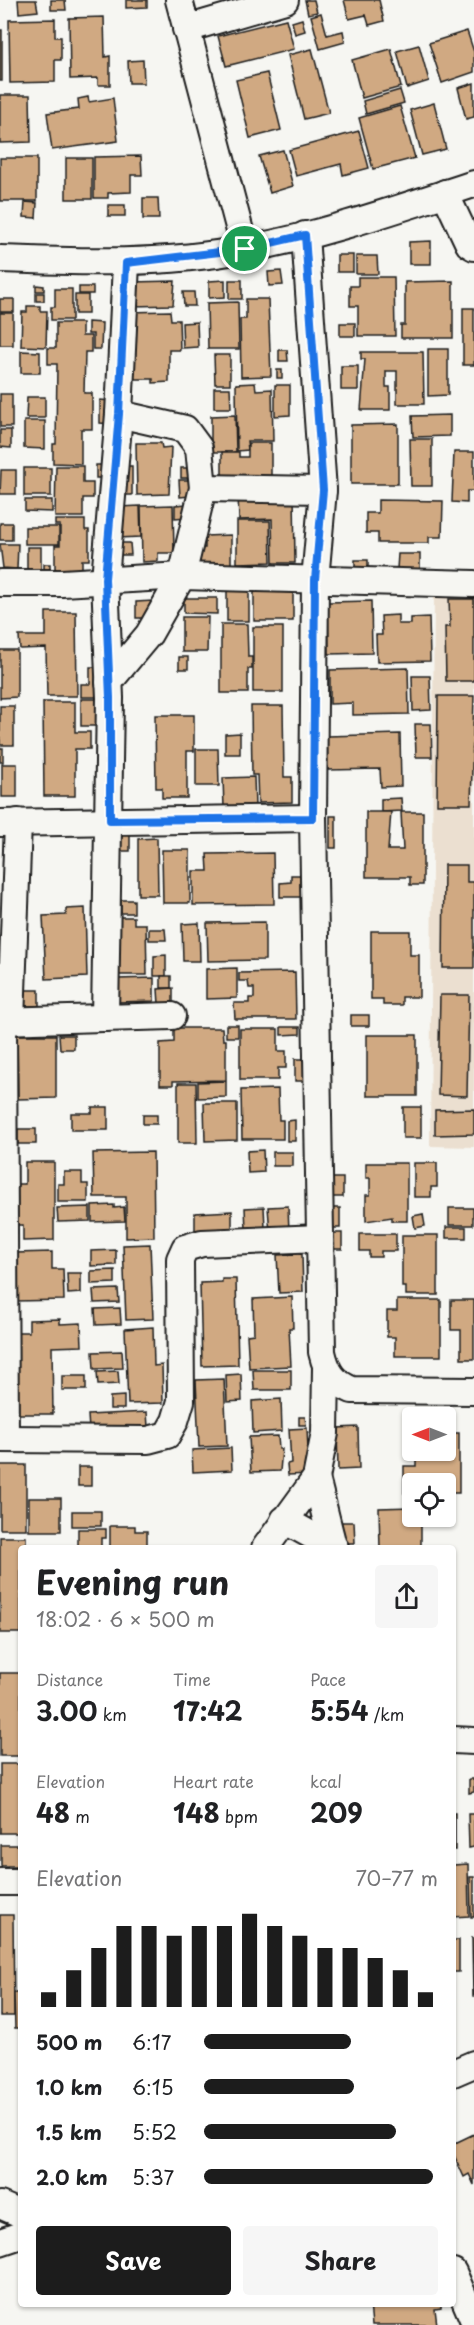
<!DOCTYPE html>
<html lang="en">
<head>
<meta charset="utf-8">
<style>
	body { margin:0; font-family:"Playpen Sans",sans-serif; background:#f6f6f6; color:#202124; height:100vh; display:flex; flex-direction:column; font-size:22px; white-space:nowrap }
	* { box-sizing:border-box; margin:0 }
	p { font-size:20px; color:#757577 }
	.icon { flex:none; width:33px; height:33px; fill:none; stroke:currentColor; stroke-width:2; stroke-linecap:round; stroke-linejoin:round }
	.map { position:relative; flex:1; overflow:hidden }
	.drawer { position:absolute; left:18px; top:1545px; width:438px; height:762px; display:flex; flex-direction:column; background:#fff; border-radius:6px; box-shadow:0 2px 4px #0004 }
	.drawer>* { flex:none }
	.needle { width:39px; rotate:270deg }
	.tools { position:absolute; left:402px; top:1407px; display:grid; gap:12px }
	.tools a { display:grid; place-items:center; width:54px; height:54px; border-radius:6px; background:#fff; box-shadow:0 2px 4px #0004; font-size:30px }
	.pin { position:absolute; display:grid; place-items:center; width:51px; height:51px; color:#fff; margin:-26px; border:3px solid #fff; border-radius:50%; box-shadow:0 2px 6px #0007 }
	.round { display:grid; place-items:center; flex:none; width:63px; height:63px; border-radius:6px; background:#f6f6f6 }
	.summary { display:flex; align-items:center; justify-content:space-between; height:102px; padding:0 18px }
	h1 { font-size:33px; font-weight:700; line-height:45px }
	.metrics { display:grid; grid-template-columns:repeat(3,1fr); gap:9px; height:102px; padding:6px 18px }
	.metrics div { display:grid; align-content:center }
	.metrics b { font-size:26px; font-weight:700 }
	.metrics small { font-size:16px; font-weight:400 }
	.metrics p { font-size:16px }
	.chart { height:168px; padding:12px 18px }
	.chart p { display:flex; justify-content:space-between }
	.chart svg { width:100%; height:108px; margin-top:6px; stroke:#1c1c1c; stroke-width:6 }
	.button { display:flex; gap:12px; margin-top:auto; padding:12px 18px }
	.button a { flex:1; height:69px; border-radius:6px; background:#1c1c1c; color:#fff; font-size:24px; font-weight:700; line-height:69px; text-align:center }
	.button a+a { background:#f6f6f6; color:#202124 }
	ul { padding:0 18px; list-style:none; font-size:20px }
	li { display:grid; grid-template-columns:96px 72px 1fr; align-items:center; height:45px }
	li i { height:15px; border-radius:8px; background:#1c1c1c }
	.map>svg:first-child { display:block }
	.built { fill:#ebdfd0 }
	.building { fill:#d0a982; stroke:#1c1c1c; stroke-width:1.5 }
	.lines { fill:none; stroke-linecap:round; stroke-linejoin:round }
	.minor-casing { stroke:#1c1c1c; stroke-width:30 }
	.minor { stroke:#f6f6f2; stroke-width:26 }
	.route-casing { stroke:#fff; stroke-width:12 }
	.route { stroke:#1a73e8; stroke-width:8 }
</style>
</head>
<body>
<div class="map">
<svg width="474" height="2325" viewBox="0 0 474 2325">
	<rect width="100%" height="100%" fill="#f6f6f2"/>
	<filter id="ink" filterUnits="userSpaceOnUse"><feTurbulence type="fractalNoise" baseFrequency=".0167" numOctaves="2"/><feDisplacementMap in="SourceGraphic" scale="12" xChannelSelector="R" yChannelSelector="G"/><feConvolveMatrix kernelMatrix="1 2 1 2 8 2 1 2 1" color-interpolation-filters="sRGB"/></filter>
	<g filter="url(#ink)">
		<!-- built -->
		<path class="built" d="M434,593H474V1147L430,1146Z"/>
		<!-- building -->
		<g class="building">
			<path d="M18,0H36L38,11L19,13Z"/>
			<path d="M51,0H65L66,10H51Z"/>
			<path d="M126,0H147V7L126,8Z"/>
			<path d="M305,0H314L317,12L308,14Z"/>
			<path d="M344,0H379L384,21L369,25L366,15L349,19Z"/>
			<path d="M321,13L327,35L343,31L345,42L320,49L311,16Z"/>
			<path d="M104,17L105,57L110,56V85H98V78L70,79L69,18Z"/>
			<path d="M55,19V37H61V60H55V82L10,83L9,20Z"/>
			<path d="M286,19L294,49L226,66L218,36Z"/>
			<path d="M302,19L305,31L295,34L292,22Z"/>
			<rect x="0" y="30" width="2" height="51"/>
			<path d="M467,31L474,52V72L442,83L429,43Z"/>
			<path d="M419,45L429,81L407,88L397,51Z"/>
			<path d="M312,49L329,113L304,119L288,55Z"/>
			<path d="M391,49L401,87L362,98L352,60Z"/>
			<path d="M143,60L144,83H129L128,61Z"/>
			<path d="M267,73L281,130L250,138L236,80Z"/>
			<path d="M474,83V117L466,119L458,88Z"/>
			<path d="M400,90L404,103L366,114L363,101Z"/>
			<path d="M0,95H30L31,142L0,143Z"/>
			<path d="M88,97L89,102L113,98L118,141L52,150L47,113L79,109L78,99Z"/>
			<path d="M434,103L446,149L422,155L410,110Z"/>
			<path d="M400,106L415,158L373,169L359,118Z"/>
			<path d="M359,131L369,168L343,175L341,164L296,176L289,150Z"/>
			<path d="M283,150L293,186L270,193L259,156Z"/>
			<path d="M141,156L142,175H131V192L108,193V198H94V157Z"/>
			<rect x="0" y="158" width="37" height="43"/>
			<rect x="66" y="158" width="26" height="41"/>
			<path d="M143,198H158L159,219H143Z"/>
			<path d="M25,202L37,203L36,218L24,217Z"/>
			<rect x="108" y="205" width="17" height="11"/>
			<path d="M431,241V264H409V242Z"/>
			<rect x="337" y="255" width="16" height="17"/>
			<path d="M356,256H377L378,274H356Z"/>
			<path d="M281,271L283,285L269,286L268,272Z"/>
			<path d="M358,277H394L395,336H358V306H350V286H358Z"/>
			<path d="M225,280V297L209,298V281Z"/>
			<rect x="229" y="280" width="13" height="19"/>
			<path d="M175,281L173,305L133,306L132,282Z"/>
			<path d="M453,281V338H401V325H405V282Z"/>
			<path d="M36,285L44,286V291H36Z"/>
			<rect x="79" y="287" width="14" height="7"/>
			<path d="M55,289H72V320H51V307H55Z"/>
			<path d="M183,292H194L195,306H184Z"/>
			<rect x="36" y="293" width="8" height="8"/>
			<rect x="75" y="295" width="13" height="19"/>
			<rect x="0" y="299" width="14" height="13"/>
			<path d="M246,299H268L271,376L241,377L240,319H246Z"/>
			<path d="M238,302L239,349H208L207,303Z"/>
			<path d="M27,306H40V311H47L46,347L21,346L22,312H27Z"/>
			<rect x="463" y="308" width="11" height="57"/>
			<path d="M170,311L171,320H179L180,350H169V382L153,383V379H132L130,312Z"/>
			<rect x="0" y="313" width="13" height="32"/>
			<path d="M88,322L102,323L101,349H93V334H88Z"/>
			<path d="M197,322L198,347L183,348L182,323Z"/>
			<path d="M56,323H82V336H91V352H85L84,393H92V429H81V464L53,463V444H56L57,364H48V348H56Z"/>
			<rect x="340" y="323" width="15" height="13"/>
			<path d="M428,349H448V395L428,396Z"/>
			<path d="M279,350H287L288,361H279Z"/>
			<path d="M21,351L40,352V373H21Z"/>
			<path d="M361,352H423L424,404H397V371H386V387H390V410H361L365,359H361Z"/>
			<path d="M214,355H230V384H215Z"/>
			<rect x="341" y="366" width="17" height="24"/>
			<rect x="277" y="370" width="5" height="8"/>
			<path d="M255,383L256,390L272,389L273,441H247L248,450L237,451L236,384Z"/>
			<path d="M275,385H290V415L275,416Z"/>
			<path d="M214,388H230L231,408H214Z"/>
			<rect x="0" y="394" width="12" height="33"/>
			<path d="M27,397H45V418H26Z"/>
			<path d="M100,400L111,401V424L100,423Z"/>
			<path d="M235,415L236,452H211V416Z"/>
			<path d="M450,415V436L413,437L412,416Z"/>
			<path d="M24,421H45V449L24,448Z"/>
			<path d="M398,424V484H351V425Z"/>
			<path d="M0,430H11V448L0,447Z"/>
			<path d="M410,439H432V486H411Z"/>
			<path d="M136,443H161L162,448L171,447L169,494L137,495Z"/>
			<path d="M248,443H271V477L222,478V452H239V457H248Z"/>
			<path d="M454,452H474V491H467V503L452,502Z"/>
			<rect x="96" y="465" width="9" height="13"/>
			<path d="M56,466H83V483H93V498H83V517H55Z"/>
			<rect x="116" y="466" width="16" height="29"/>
			<rect x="24" y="468" width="27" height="28"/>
			<rect x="181" y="468" width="7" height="10"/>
			<path d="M1,470H16V494H0Z"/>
			<path d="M179,480H190V496L180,497Z"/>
			<path d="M294,494L295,563H273L272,519L239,520L238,495Z"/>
			<path d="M25,500H52V512L25,511Z"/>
			<path d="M378,500L443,501L442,537H429V543H378V533H366V513H378Z"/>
			<path d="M187,504V517L175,518V505Z"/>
			<path d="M173,505L174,553H158V561L142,562L141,506Z"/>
			<path d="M140,506L141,537L117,538L119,507Z"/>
			<path d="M55,520H85V530H89V560H82V570H55V545H60V525H55Z"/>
			<path d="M237,521H270L271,562L237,563Z"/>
			<rect x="0" y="523" width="12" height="17"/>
			<rect x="25" y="527" width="34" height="17"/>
			<path d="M231,535V564L198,565V548H205V536Z"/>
			<path d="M121,543H130L131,555H121Z"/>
			<path d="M0,544H18L17,569L3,568Z"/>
			<rect x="27" y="547" width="14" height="25"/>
			<path d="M398,554H420V569H397Z"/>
			<rect x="355" y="560" width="13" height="9"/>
			<rect x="44" y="564" width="6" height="10"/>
			<path d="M254,585L293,586V621H254Z"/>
			<rect x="227" y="587" width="22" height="34"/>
			<path d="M184,598H217V614L184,613Z"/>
			<path d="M449,599H474V681H446L445,627H450Z"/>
			<path d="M153,601V618H136V602Z"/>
			<path d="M371,601L372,653L329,654L328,602Z"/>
			<path d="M46,612H76L77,696H47L46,648L20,649L19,636H46Z"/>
			<path d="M398,615V624H411V618L429,617L430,661L377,662L376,635H382L381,616Z"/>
			<path d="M182,617H208L207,652H182Z"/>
			<path d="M221,624H247L248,657H252V669H248V693H221Z"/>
			<rect x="253" y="627" width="30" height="65"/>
			<path d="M0,650H17V697L0,698Z"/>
			<rect x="179" y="657" width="9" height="12"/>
			<path d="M90,667H105V697H81V684H90Z"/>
			<path d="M408,668L409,714L353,715V703L330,704V670Z"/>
			<path d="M412,676H430L431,710L413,711Z"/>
			<path d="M438,696H474L471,804H437Z"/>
			<path d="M81,699H103L104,726H81Z"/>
			<path d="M43,702H75V732H90V749H75V796H44Z"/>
			<rect x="0" y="706" width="14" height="39"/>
			<path d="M251,706H283L284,777H292V802L258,803L257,775H252Z"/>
			<path d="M155,715H194V751H187V798H162V788H156Z"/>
			<path d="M415,724H431L432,757H416Z"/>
			<path d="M240,733V754H225V734Z"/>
			<path d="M400,734L401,786L381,787L380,769L328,770L327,736Z"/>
			<rect x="0" y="748" width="3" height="14"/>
			<path d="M196,749H218L219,786H196Z"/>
			<rect x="2" y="764" width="15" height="33"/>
			<path d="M254,777L255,807L224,808L223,778Z"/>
			<path d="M401,798L402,811L381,812V799Z"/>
			<path d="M366,812H391L388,850H403L401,812H423V885H410V877H366Z"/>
			<rect x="330" y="816" width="6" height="32"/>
			<rect x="111" y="836" width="19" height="15"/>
			<path d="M157,838L158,895H138V839Z"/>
			<path d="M162,850H190V903H163Z"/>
			<path d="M273,853L274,904L193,905V871H208L207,854Z"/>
			<path d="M444,865H467V882H474V968H443Z"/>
			<path d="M291,875H300V882L307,881V897H280V883L291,882Z"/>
			<rect x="121" y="900" width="13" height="13"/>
			<path d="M85,908L87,977L46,979L43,916L66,915V909Z"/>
			<path d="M117,917H134V924H146L147,975H117Z"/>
			<path d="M265,922V960L208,961L207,923Z"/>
			<path d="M199,923L200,961H183L182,924Z"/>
			<path d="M149,929H165L166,940H149Z"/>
			<path d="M371,931H410V955H419V997H402V1005H383V999H371Z"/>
			<path d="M166,955V976H154V956Z"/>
			<path d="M237,968V998L206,999V969Z"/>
			<path d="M295,972L296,1019H235L234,1003H249V998H254V988H249L248,981H239V973Z"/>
			<rect x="161" y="976" width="10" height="12"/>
			<path d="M154,978V1001L117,1002V979Z"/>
			<path d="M173,988V1004H159L158,989Z"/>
			<rect x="19" y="990" width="20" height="16"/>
			<path d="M440,995H469L467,1096L438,1095Z"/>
			<rect x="351" y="1015" width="18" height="11"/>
			<rect x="226" y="1025" width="12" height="12"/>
			<path d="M281,1027H300V1034L281,1035Z"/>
			<path d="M174,1028H222L223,1040H226V1080L173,1081V1085H160V1043L174,1042Z"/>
			<path d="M240,1029H278V1051H286V1068H278V1080H240Z"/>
			<path d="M17,1035H56V1098L18,1099Z"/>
			<path d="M59,1035H74V1049H60Z"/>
			<rect x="367" y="1035" width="50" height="61"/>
			<rect x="295" y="1059" width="15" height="22"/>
			<path d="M226,1081V1097L198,1098V1082Z"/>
			<path d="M178,1083H196L197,1143H178Z"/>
			<path d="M278,1089L279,1120H283V1139H242L241,1090Z"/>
			<path d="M204,1103H237V1140L205,1141Z"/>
			<path d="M92,1107H108V1130H71V1113H92Z"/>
			<rect x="403" y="1107" width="18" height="31"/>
			<path d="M474,1109V1134L435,1135V1110Z"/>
			<rect x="143" y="1115" width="14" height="9"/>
			<path d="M295,1120V1141H287V1121Z"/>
			<rect x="18" y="1129" width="18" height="15"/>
			<path d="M263,1150L264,1172L248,1173L247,1151Z"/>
			<path d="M153,1152L154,1237L126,1238V1197H94L93,1153Z"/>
			<rect x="273" y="1152" width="20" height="14"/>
			<path d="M25,1162H54V1240L23,1241V1225H16V1184H25Z"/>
			<path d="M366,1163H407V1221H392V1217L366,1221V1195H370V1178H366Z"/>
			<path d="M414,1163H437V1187H431V1197H414Z"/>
			<path d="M64,1172H82V1184H88V1202H58V1184H64Z"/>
			<rect x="333" y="1178" width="10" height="19"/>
			<path d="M114,1205V1208L124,1207L125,1221L92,1222V1206Z"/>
			<path d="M288,1206L289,1232L270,1233L268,1207Z"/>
			<path d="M90,1207V1221L58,1222L57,1208Z"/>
			<path d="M264,1207L265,1228L246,1229L245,1208Z"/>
			<rect x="333" y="1208" width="7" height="20"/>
			<rect x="449" y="1208" width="24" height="17"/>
			<path d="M232,1211V1230L195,1231V1213Z"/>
			<path d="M423,1214L425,1226L415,1228L413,1216Z"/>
			<rect x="446" y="1227" width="20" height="11"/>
			<rect x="334" y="1233" width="8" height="16"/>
			<path d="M360,1234H396V1251H381V1257H369V1251H360Z"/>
			<path d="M402,1235H438V1295H406V1287H402Z"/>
			<path d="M150,1244L153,1319L126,1320L123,1245Z"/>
			<path d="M116,1250V1265L91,1266V1251Z"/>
			<path d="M52,1252V1269H63L64,1300L15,1301V1253Z"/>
			<path d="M302,1254L303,1292L279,1293L277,1255Z"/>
			<path d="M115,1270V1283L91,1284V1271Z"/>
			<path d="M67,1273H81V1293L68,1294Z"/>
			<path d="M222,1279H236L238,1365L202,1366L200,1283L222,1282Z"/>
			<path d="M118,1289L119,1302L94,1303L93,1290Z"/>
			<path d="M292,1297L293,1328H289L291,1366L249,1368L247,1335L254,1334L253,1299Z"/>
			<path d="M397,1300H441V1356H395V1337H387V1311H397Z"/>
			<path d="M451,1300H474V1359H461V1330H451Z"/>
			<path d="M120,1308L121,1324L96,1325L95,1309Z"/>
			<path d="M60,1319V1324L81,1323L82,1346L52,1347L53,1414H17L16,1332H29V1320Z"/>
			<path d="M153,1327L154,1366L162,1365L163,1403L128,1404L125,1329Z"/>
			<path d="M122,1351L123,1368L94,1369L93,1352Z"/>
			<path d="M253,1370H291V1390H254Z"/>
			<path d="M118,1371L119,1384L98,1385L97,1372Z"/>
			<path d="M241,1374L242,1401L227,1402L226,1375Z"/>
			<rect x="62" y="1376" width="24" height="14"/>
			<path d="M224,1379L227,1446L199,1447L196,1380Z"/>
			<path d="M124,1396V1409H110V1397Z"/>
			<path d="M281,1399L282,1431L253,1433L252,1401Z"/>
			<path d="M147,1412L148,1427L89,1430L88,1415Z"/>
			<path d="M299,1417H305L306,1425H299Z"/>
			<path d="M358,1427L359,1469L338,1470L337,1428Z"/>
			<path d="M307,1428L309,1474L288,1475L287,1464L291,1463L289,1429Z"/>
			<path d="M446,1433H459V1493H446V1484H412V1493H404V1466H416V1450H446Z"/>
			<path d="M278,1436L279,1449H282L280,1471L251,1472L249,1437Z"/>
			<path d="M231,1448L232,1470L193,1472L192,1450Z"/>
			<rect x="0" y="1465" width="26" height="64"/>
			<rect x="78" y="1467" width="13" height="19"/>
			<rect x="29" y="1498" width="32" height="33"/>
			<path d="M412,1507V1516H421V1548H380L379,1508Z"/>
			<rect x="72" y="1511" width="29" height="15"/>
			<path d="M338,1522H354L355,1543H339Z"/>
			<path d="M110,1526H135V1531H147V1548H110Z"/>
			<path d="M78,1529H106V1538H101V1548H78Z"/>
			<path d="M0,1537H26V1548H21V1633H0Z"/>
			<rect x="0" y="1673" width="21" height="83"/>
			<rect x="0" y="1764" width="21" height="69"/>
			<path d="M469,1779H474V1792L469,1793Z"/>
			<rect x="453" y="1813" width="2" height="37"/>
			<path d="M468,1814H474V1847L469,1848Z"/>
			<rect x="1" y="1845" width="20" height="21"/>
			<path d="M468,1864L469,1916L453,1917V1865Z"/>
			<path d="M470,1877H474V1917H471Z"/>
			<path d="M0,1915H13L14,2016H0Z"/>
			<path d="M472,1938H474V1996H473Z"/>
			<rect x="453" y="1940" width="6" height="32"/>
			<path d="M14,1993H21V2028H15Z"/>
			<path d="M474,2134V2185L469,2174L464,2177L453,2153V2144Z"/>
			<path d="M370,2304H441V2308L435,2309L437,2325H372Z"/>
		</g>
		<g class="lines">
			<defs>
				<g id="minor">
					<path d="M179,0L245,250"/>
					<path d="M186,29L285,0"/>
					<path d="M445,193L469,244L474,247"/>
					<path d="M305,235L323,490L315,580L313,818"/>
					<path d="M0,259C82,262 165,265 246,249C323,235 400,208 474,184"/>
					<path d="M203,488L323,490"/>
					<path d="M0,583H62L182,576L474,584"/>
					<path d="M109,682L149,634L182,576L203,488L199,448L185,429L119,414L126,263"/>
					<path d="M0,823L313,818L322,1352C327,1373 333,1382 352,1390L474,1391"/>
					<path d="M105,1018L110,698L105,579L119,414"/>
					<path d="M0,1021L172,1016"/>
					<path d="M3,1021L5,1439"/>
					<path d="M11,1021L18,822"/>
					<path d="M0,1439L148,1440L167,1435L175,1421L181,1401L180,1259L185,1248L202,1243L320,1238"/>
					<path d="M316,1478L333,1546"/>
					<path d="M284,1520L335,1548"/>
					<path d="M265,1548L316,1478L325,1433L326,1367"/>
					<path d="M453,1740L474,1741"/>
					<path d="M0,1882H21"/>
					<path d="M453,2073L474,2064"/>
					<path d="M0,2205L21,2214"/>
					<path d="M0,2242L21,2235"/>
					<path d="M453,2272L474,2321"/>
				</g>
			</defs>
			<!-- minor casing -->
			<use href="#minor" class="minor-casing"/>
			<!-- minor -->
			<use href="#minor" class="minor"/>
		</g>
	</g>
	<g class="lines" filter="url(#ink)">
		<defs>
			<path id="route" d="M305,235L323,490L315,580L313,818L110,820V698L105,579L119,414L126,263L245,249Z"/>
		</defs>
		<!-- route casing -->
		<use href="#route" class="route-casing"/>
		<!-- route -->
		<use href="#route" class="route"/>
	</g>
</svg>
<div class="tools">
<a><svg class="needle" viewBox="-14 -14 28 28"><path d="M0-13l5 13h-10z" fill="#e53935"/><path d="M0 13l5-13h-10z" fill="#757577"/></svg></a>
<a><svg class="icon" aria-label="locate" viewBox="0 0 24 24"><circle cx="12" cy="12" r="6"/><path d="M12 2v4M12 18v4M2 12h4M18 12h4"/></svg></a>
</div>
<div class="pin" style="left:245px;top:249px;background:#1e9e55"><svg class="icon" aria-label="arrive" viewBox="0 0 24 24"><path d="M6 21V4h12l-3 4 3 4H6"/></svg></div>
<section class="drawer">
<div class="summary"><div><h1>Evening run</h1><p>18:02 · 6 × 500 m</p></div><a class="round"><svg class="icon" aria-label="share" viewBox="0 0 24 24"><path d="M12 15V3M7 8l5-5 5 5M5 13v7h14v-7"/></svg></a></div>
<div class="metrics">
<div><p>Distance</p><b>3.00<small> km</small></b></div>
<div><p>Time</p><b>17:42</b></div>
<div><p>Pace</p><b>5:54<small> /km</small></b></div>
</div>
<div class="metrics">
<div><p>Elevation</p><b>48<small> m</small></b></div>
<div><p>Heart rate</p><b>148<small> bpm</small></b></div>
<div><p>kcal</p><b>209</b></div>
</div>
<div class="chart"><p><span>Elevation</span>70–77 m</p>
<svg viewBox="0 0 160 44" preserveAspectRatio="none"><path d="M5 44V38M15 44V29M25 44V20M35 44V11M45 44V11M55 44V15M65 44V11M75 44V11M85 44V6M95 44V11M105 44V15M115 44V20M125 44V20M135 44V24M145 44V29M155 44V38"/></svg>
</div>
<ul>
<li><b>500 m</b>6:17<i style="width:63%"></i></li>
<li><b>1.0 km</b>6:15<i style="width:64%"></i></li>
<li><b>1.5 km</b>5:52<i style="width:82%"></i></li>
<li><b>2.0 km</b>5:37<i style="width:98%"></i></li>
</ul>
<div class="button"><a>Save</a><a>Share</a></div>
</section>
</div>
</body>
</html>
